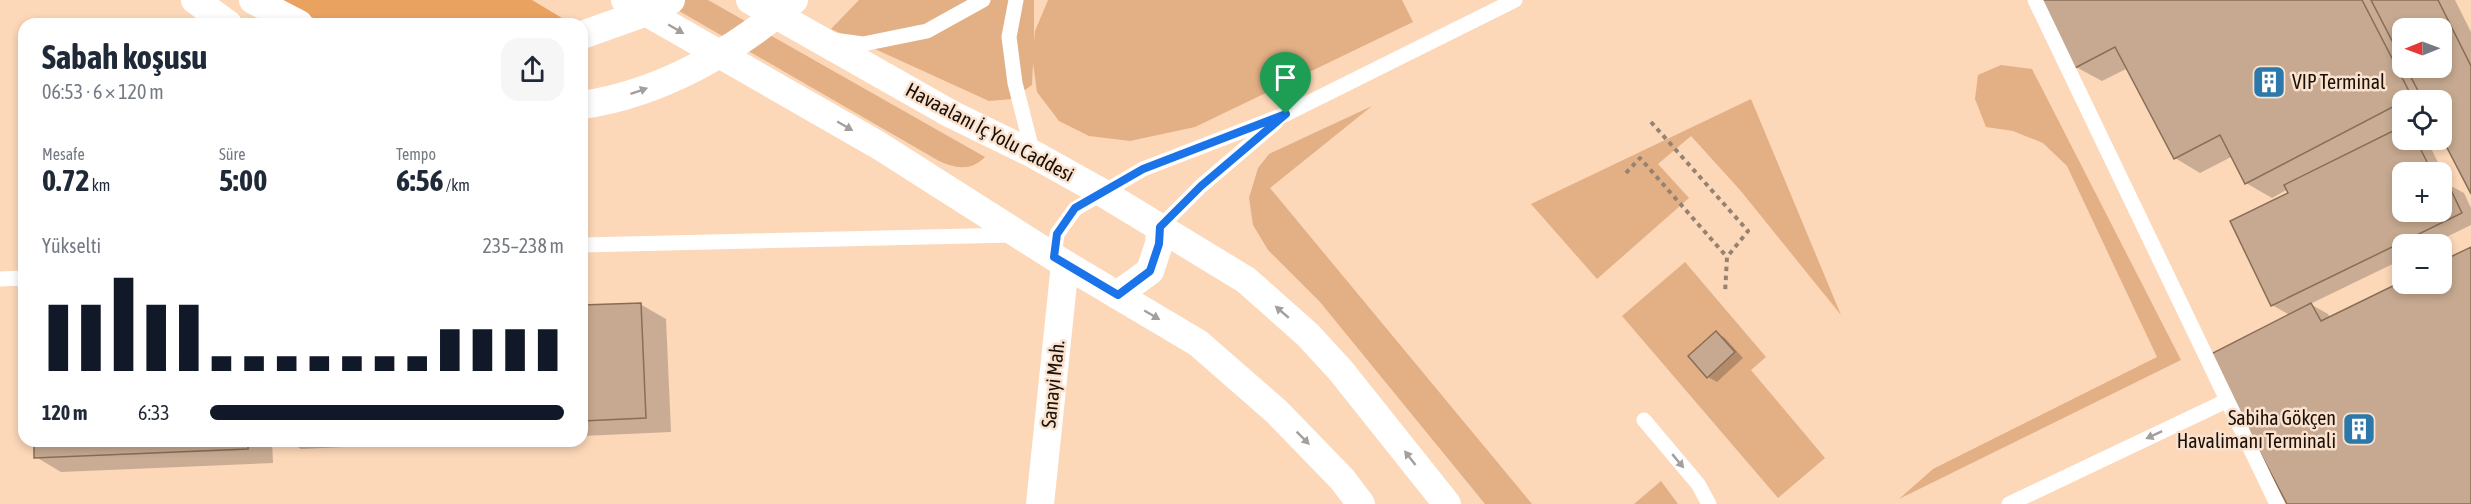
<!DOCTYPE html>
<html lang="tr">
<head>
<meta charset="utf-8">
<style>
	body { margin:0; font-family:"Asap Condensed",sans-serif; background:#f6f6f7; color:#1f2937; height:100vh; display:flex; flex-direction:column; font-size:22px; white-space:nowrap }
	* { box-sizing:border-box; margin:0 }
	p { font-size:20px; color:#747a83 }
	.icon { flex:none; width:33px; height:33px; fill:none; stroke:currentColor; stroke-width:2; stroke-linecap:round; stroke-linejoin:round }
	.map { position:relative; flex:1; overflow:hidden }
	.drawer { position:absolute; left:18px; top:18px; width:570px; height:429px; display:flex; flex-direction:column; background:#fff; border-radius:18px; box-shadow:0 3px 9px #0003 }
	.drawer>* { flex:none }
	.needle { width:39px; rotate:269deg }
	.tools { position:absolute; left:2392px; top:18px; display:grid; gap:12px }
	.tools a { display:grid; place-items:center; width:60px; height:60px; border-radius:12px; background:#fff; box-shadow:0 3px 9px #0003; font-size:30px }
	.pin { position:absolute; display:grid; place-items:center; width:51px; height:51px; color:#fff; margin:-62px -26px; border-radius:50% 50% 50% 0; rotate:-45deg; box-shadow:0 0 6px #0007 }
	.pin .icon { rotate:45deg }
	.round { display:grid; place-items:center; flex:none; width:63px; height:63px; border-radius:18px; background:#f6f6f7 }
	.overview { display:flex; align-items:center; justify-content:space-between; height:102px; padding:0 24px }
	h1 { font-size:33px; font-weight:700; line-height:45px }
	.stats { display:grid; grid-template-columns:repeat(3,1fr); gap:9px; height:102px; padding:6px 24px }
	.stats div { display:grid; align-content:center }
	.stats b { font-size:30px; font-weight:700 }
	.stats small { font-size:16px; font-weight:400 }
	.stats p { font-size:16px }
	.chart { height:168px; padding:12px 24px }
	.chart p { display:flex; justify-content:space-between }
	.chart svg { width:100%; height:108px; margin-top:6px; stroke:#111827; stroke-width:6 }
	ul { padding:0 24px; list-style:none; font-size:20px }
	li { display:grid; grid-template-columns:96px 72px 1fr; align-items:center; height:45px }
	li i { height:15px; border-radius:8px; background:#111827 }
	.map>svg:first-child { display:block }
	.built { fill:#fcd7b8; fill-rule:evenodd }
	.green { fill:#e3b086 }
	.forest { fill:#eaa261 }
	.shadow { fill:#0003; fill-rule:evenodd }
	.building { fill:#c6a990; stroke:#896d57; stroke-width:1.5 }
	.lines { fill:none; stroke-linecap:round; stroke-linejoin:round }
	.path { stroke:#948273; stroke-width:4; stroke-dasharray:4.5 4.5; stroke-linecap:butt }
	.service { stroke:#fff; stroke-width:15 }
	.minor { stroke:#fff; stroke-width:28 }
	.oneway { fill:#a39f9c }
	.route-casing { stroke:#fff; stroke-width:12 }
	.route { stroke:#1a73e8; stroke-width:8 }
	.labels { text-anchor:middle; stroke-width:5; stroke-linejoin:round; paint-order:stroke }
	.poi-label { font-size:20px; fill:#1a1007; stroke:#fbe2ce; text-anchor:start }
	.street-label { font-size:20px; fill:#1a1007; stroke:#fbe2ce }
</style>
</head>
<body>
<div class="map">
<svg width="2471" height="504" viewBox="0 0 2471 504">
	<rect width="100%" height="100%" fill="#fbe2ce"/>
	<!-- built -->
	<path class="built" d="M0,0H2471V504H0ZM24,24H582V441H24ZM2403,28H2442V68H2403ZM2403,100H2442V140H2403ZM2403,172H2442V212H2403ZM2403,244H2442V284H2403Z"/>
	<!-- green -->
	<g class="green">
		<path d="M660,0H708L985,157C971,171 956,169 939,161Z"/>
		<path d="M859,0H1034V41L1035,31L1048,0H1402L1413,22L1195,127L1130,141L1089,136L1059,121L1037,92L1033,63L1032,85L1012,99L989,101L831,29Z"/>
		<path d="M2001,65L2032,69L2181,360L1899,499L1933,469L2157,357L2067,166L2043,143L2013,131L1986,127L1975,99L1978,75Z"/>
		<path d="M1751,99L1841,315L1740,190L1691,136L1658,164L1689,198L1597,279L1531,204Z"/>
		<path d="M1372,106L1270,188L1532,504H1485L1320,302L1268,250L1253,225L1249,198L1258,168L1269,154Z"/>
		<path d="M1685,262L1766,357L1751,370L1825,458L1778,498L1622,316Z"/>
		<path d="M1661,481L1678,504H1634Z"/>
	</g>
	<!-- forest -->
	<path class="forest" d="M278,0H532L572,24H330L311,17Z"/>
	<!-- shadow -->
	<g class="shadow">
		<path d="M2042,0H2455L2471,32V191L2442,134V100H2403V140H2427L2449,185L2464,193L2471,208V225L2432,244H2403V259L2310,304L2328,314L2330,318L2403,282L2442,284V263L2471,249V504H2289L2290,315L2272,305L2290,194L2288,189L2272,198L2246,183L2231,157L2200,173L2175,158L2128,68L2102,81L2076,67ZM2403,28H2442V68H2403ZM2403,172H2442V212H2403Z"/>
		<path d="M640,304L666,319L671,432L582,436V307Z"/>
		<path d="M1716,333L1725,338L1743,358L1717,382L1708,377Z"/>
		<path d="M35,441H272L273,463L61,472L36,457Z"/>
		<path d="M287,441H478L301,449Z"/>
	</g>
	<!-- building -->
	<g class="building">
		<path d="M2040,0H2362L2412,97L2245,184L2220,135L2174,159L2115,47L2075,68Z"/>
		<path d="M2371,0H2438L2471,66V194L2442,138V100H2423L2406,68H2442V28H2403V62Z"/>
		<path d="M2403,126V140H2416L2432,172H2403V212H2442V184L2447,182L2462,213L2271,306L2230,221L2288,193L2284,185Z"/>
		<path d="M2471,247V504H2287L2209,355L2311,303L2321,321L2403,281V284H2442V261Z"/>
		<path d="M641,303L646,418L582,421V305Z"/>
		<path d="M1716,331L1735,352L1707,378L1688,356Z"/>
		<path d="M34,441H248V449L34,458Z"/>
	</g>
	<g class="lines">
		<!-- path -->
		<g class="path">
			<path d="M1651,122L1748,231L1727,257L1725,293"/>
			<path d="M1626,173L1640,158L1727,257"/>
		</g>
		<!-- service -->
		<g class="service">
			<path d="M1016,0L1009,37L1015,83L1033,154"/>
			<path d="M2035,0L2277,504"/>
			<path d="M833,40L863,44L927,31L983,0"/>
			<path d="M1160,227L1201,186L1276,122"/>
			<path d="M582,245L1014,235"/>
			<path d="M1054,257L1057,234L1075,209L1143,169L1286,114L1515,0"/>
			<path d="M0,279L24,278"/>
			<path d="M1644,420L1698,484L1709,504"/>
			<path d="M2009,504L2226,401"/>
		</g>
		<!-- minor -->
		<g class="minor">
			<path d="M195,0L228,24"/>
			<path d="M253,0L299,24"/>
			<path d="M625,0L878,145L1065,264L1198,343L1277,412L1342,479L1361,504"/>
			<path d="M750,0L951,114L1033,154L1103,193L1246,280L1308,335L1341,371L1447,504"/>
			<path d="M582,35L641,14L671,0"/>
			<path d="M582,105C660,94 735,51 794,0"/>
			<path d="M1117,295L1150,271L1159,244L1160,227"/>
			<path d="M1040,504L1065,264"/>
		</g>
	</g>
	<!-- one-way arrows -->
	<defs><path id="oneway-solid" d="M-6-.8H1V-3.2L6.5 0L1 3.2V.8H-6Z" transform="scale(1.5)"/></defs>
	<g class="oneway">
		<use href="#oneway-solid" transform="translate(676 29) rotate(30)"/>
		<use href="#oneway-solid" transform="translate(639 91) rotate(-19)"/>
		<use href="#oneway-solid" transform="translate(845 126) rotate(30)"/>
		<use href="#oneway-solid" transform="translate(1282 312) rotate(-139)"/>
		<use href="#oneway-solid" transform="translate(1152 315) rotate(30)"/>
		<use href="#oneway-solid" transform="translate(2154 435) rotate(155)"/>
		<use href="#oneway-solid" transform="translate(1303 438) rotate(45)"/>
		<use href="#oneway-solid" transform="translate(1410 458) rotate(-128)"/>
		<use href="#oneway-solid" transform="translate(1678 461) rotate(50)"/>
	</g>
	<g class="lines">
		<defs>
			<path id="route" d="M1286,114L1201,186L1160,227L1159,244L1150,271L1118,295L1054,257L1057,234L1075,208L1143,169Z"/>
		</defs>
		<!-- route casing -->
		<use href="#route" class="route-casing"/>
		<!-- route -->
		<use href="#route" class="route"/>
	</g>
	<!-- icons -->
	<defs>
		<symbol id="building-square" viewBox="-11 -11 22 22"><rect x="-9" y="-9" width="18" height="18" rx="4" fill="#2b78ab" stroke="#fbe2ce"/><path d="M-4-6H4V6H1V3H-1V6H-4ZM-2.5-4.3h1.7v1.8h-1.7ZM.8-4.3h1.7v1.8H.8ZM-2.5-1h1.7V.8h-1.7ZM.8-1h1.7V.8H.8Z" fill="#fff"/></symbol>
	</defs>
	<g fill-rule="evenodd">
		<use href="#building-square" x="2250" y="63" width="38" height="38"/>
		<use href="#building-square" x="2340" y="410" width="38" height="38"/>
	</g>
	<g class="labels">
		<!-- poi labels -->
		<g class="poi-label">
			<text x="2292" y="89">VIP Terminal</text>
			<text x="2336" y="425" text-anchor="end">Sabiha Gökçen<tspan x="2336" dy="23">Havalimanı Terminali</tspan></text>
		</g>
		<!-- street labels -->
		<g class="street-label">
			<text transform="translate(990 132) rotate(28)" y="7">Havaalanı İç Yolu Caddesi</text>
			<text transform="translate(1053 384) rotate(-84)" y="7">Sanayi Mah.</text>
		</g>
	</g>
</svg>
<div class="tools">
<a><svg class="needle" viewBox="-14 -14 28 28"><path d="M0-13l5 13h-10z" fill="#e53935"/><path d="M0 13l5-13h-10z" fill="#747a83"/></svg></a>
<a><svg class="icon" aria-label="locate" viewBox="0 0 24 24"><circle cx="12" cy="12" r="6"/><path d="M12 2v4M12 18v4M2 12h4M18 12h4"/></svg></a>
<a>+</a>
<a>−</a>
</div>
<div class="pin" style="left:1286px;top:114px;background:#1e9e55"><svg class="icon" aria-label="arrive" viewBox="0 0 24 24"><path d="M6 21V4h12l-3 4 3 4H6"/></svg></div>
<section class="drawer">
<div class="overview"><div><h1>Sabah koşusu</h1><p>06:53 · 6 × 120 m</p></div><a class="round"><svg class="icon" aria-label="share" viewBox="0 0 24 24"><path d="M12 15V3M7 8l5-5 5 5M5 13v7h14v-7"/></svg></a></div>
<div class="stats">
<div><p>Mesafe</p><b>0.72<small> km</small></b></div>
<div><p>Süre</p><b>5:00</b></div>
<div><p>Tempo</p><b>6:56<small> /km</small></b></div>
</div>
<div class="chart"><p><span>Yükselti</span>235–238 m</p>
<svg viewBox="0 0 160 44" preserveAspectRatio="none"><path d="M5 44V17M15 44V17M25 44V6M35 44V17M45 44V17M55 44V38M65 44V38M75 44V38M85 44V38M95 44V38M105 44V38M115 44V38M125 44V27M135 44V27M145 44V27M155 44V27"/></svg>
</div>
<ul>
<li><b>120 m</b>6:33<i style="width:100%"></i></li>
</ul>
</section>
</div>
</body>
</html>
